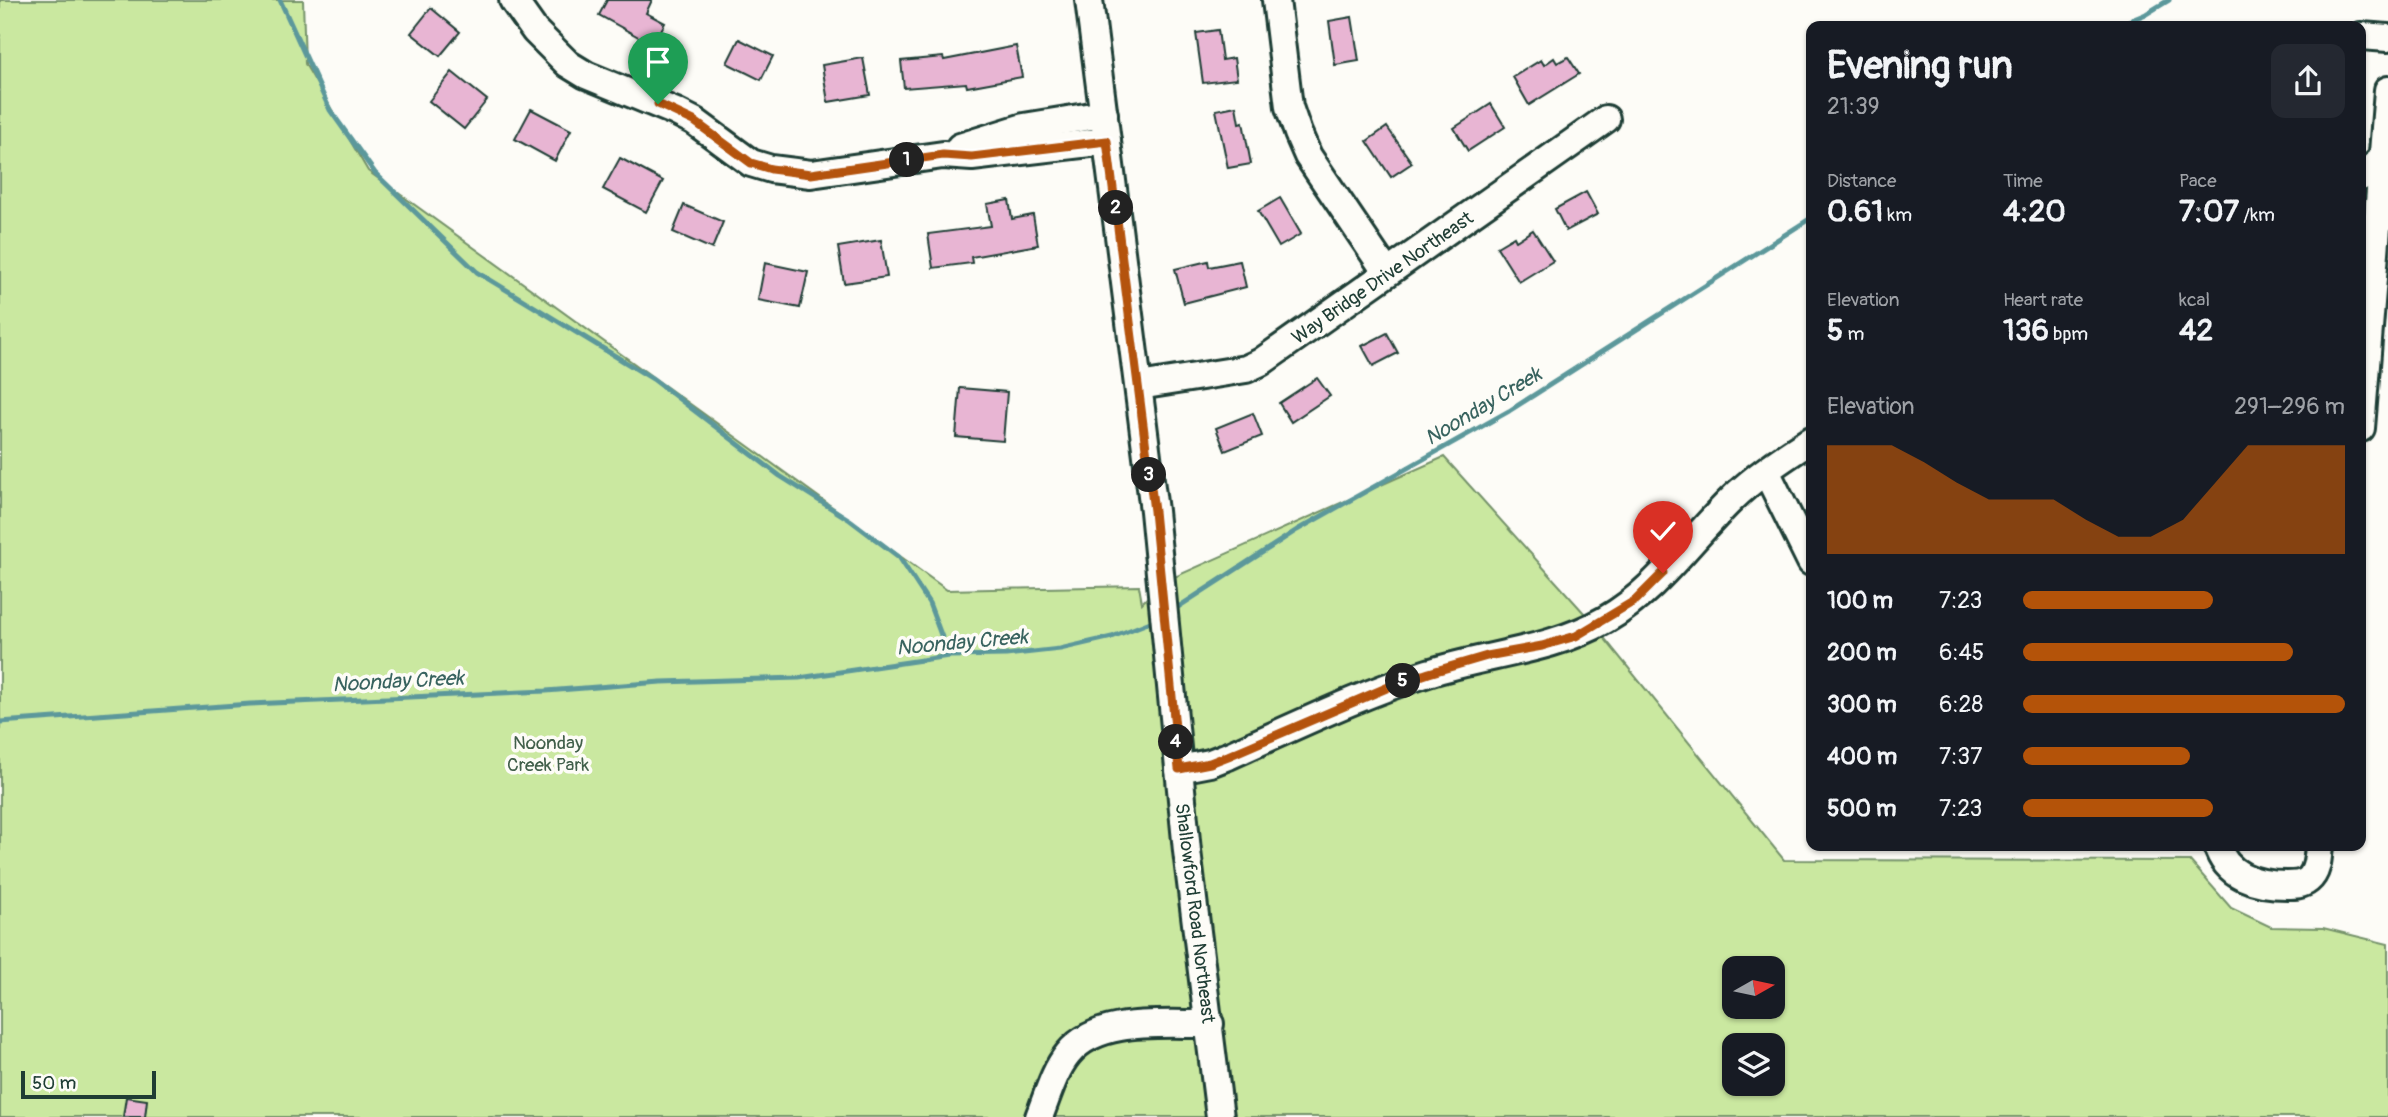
<!DOCTYPE html>
<html lang="en">
<head>
<meta charset="utf-8">
<style>
	body { margin:0; font-family:Pangolin,sans-serif; background:#242831; color:#f1f3f6; height:100vh; display:flex; flex-direction:column; font-size:26px; white-space:nowrap }
	* { box-sizing:border-box; margin:0 }
	p { font-size:23px; color:#9ea1a6 }
	.icon { flex:none; width:38px; height:38px; fill:none; stroke:currentColor; stroke-width:2; stroke-linecap:round; stroke-linejoin:round }
	.map { position:relative; flex:1; overflow:hidden }
	.details { position:absolute; left:1806px; top:21px; width:560px; height:830px; display:flex; flex-direction:column; background:#171b24; border-radius:14px; box-shadow:0 2px 5px #0004 }
	.details>* { flex:none }
	.needle { width:46px; rotate:81deg }
	.buttons { position:absolute; left:1722px; top:956px; display:grid; gap:14px }
	.buttons a { display:grid; place-items:center; width:63px; height:63px; border-radius:14px; background:#171b24; box-shadow:0 2px 5px #0004; font-size:35px }
	.scale { position:absolute; left:21px; bottom:18px; width:135px; box-sizing:border-box; padding-left:7px; border:4px solid #1f3d34; border-top:0; font-size:19px; line-height:24px; white-space:nowrap; color:#1f3d34; -webkit-text-stroke:5px #fdfcf7; paint-order:stroke }
	.pin { position:absolute; display:grid; place-items:center; width:60px; height:60px; color:#fff; margin:-72px -30px; border-radius:50% 50% 50% 0; rotate:-45deg; box-shadow:0 0 7px #0007 }
	.pin .icon { rotate:45deg }
	.km { position:absolute; width:35px; height:35px; margin:-18px; border-radius:50%; background:#222; color:#fff; font-size:19px; line-height:35px; text-align:center }
	.round { display:grid; place-items:center; flex:none; width:74px; height:74px; border-radius:14px; background:#242831 }
	.head { display:flex; align-items:center; justify-content:space-between; height:119px; padding:0 21px }
	h1 { font-size:38px; font-weight:800; line-height:52px }
	.metrics { display:grid; grid-template-columns:repeat(3,1fr); gap:10px; height:119px; padding:7px 21px }
	.metrics div { display:grid; align-content:center }
	.metrics b { font-size:30px; font-weight:800 }
	.metrics small { font-size:19px; font-weight:400 }
	.metrics p { font-size:19px }
	.chart { height:196px; padding:14px 21px }
	.chart p { display:flex; justify-content:space-between }
	.chart svg { width:100%; height:126px; margin-top:7px; fill:#b45309; opacity:.7 }
	ul { padding:0 21px; list-style:none; font-size:23px }
	li { display:grid; grid-template-columns:112px 84px 1fr; align-items:center; height:52px }
	li i { height:18px; border-radius:9px; background:#b45309 }
	.map>svg:first-child { display:block }
	.green { fill:#cae8a0; stroke:#74926a; stroke-width:2; fill-rule:evenodd }
	.lines { fill:none; stroke-linecap:round; stroke-linejoin:round }
	.stream { stroke:#5c989b; stroke-width:5 }
	.building { fill:#e8b5d3; stroke:#1f3d34; stroke-width:2 }
	.minor-casing { stroke:#1f3d34; stroke-width:32 }
	.minor { stroke:#fdfcf7; stroke-width:26 }
	.route-casing { stroke:#fff; stroke-width:14 }
	.route { stroke:#b45309; stroke-width:9 }
	.labels { text-anchor:middle; stroke-width:7; stroke-linejoin:round; paint-order:stroke }
	.street-label { font-size:19px; fill:#1f3d34; stroke:#fdfcf7 }
	.park-label { font-size:19px; fill:#415f4a; stroke:#fdfcf7 }
	.water-label { font-size:21px; font-style:italic; fill:#38635f; stroke:#fdfcf7 }
</style>
</head>
<body>
<div class="map">
<svg width="2388" height="1117" viewBox="0 0 2388 1117">
	<rect width="100%" height="100%" fill="#fdfcf7"/>
	<filter id="ink" filterUnits="userSpaceOnUse"><feTurbulence type="fractalNoise" baseFrequency=".0143" numOctaves="2"/><feDisplacementMap in="SourceGraphic" scale="14" xChannelSelector="R" yChannelSelector="G"/><feConvolveMatrix kernelMatrix="1 2 1 2 8 2 1 2 1" color-interpolation-filters="sRGB"/></filter>
	<g filter="url(#ink)">
		<!-- green -->
		<path class="green" d="M0,0H303L305,64L368,171L947,590L1139,586L1142,603L1161,583L1444,457L1584,613L1784,860L2190,861L2231,908L2271,927L2323,928L2388,944V1117H0ZM1734,968H1773V1006H1734ZM1734,1045H1773V1083H1734Z"/>
		<g class="lines">
			<!-- stream -->
			<g class="stream">
				<path d="M280,0L330,110L375,173L477,272L653,379L780,476L850,520L899,557L929,603L949,656"/>
				<path d="M2117,26L2146,14L2169,0"/>
				<path d="M1172,611L1297,530L1509,411L1811,218"/>
				<path d="M0,722L250,704L546,691L661,682L799,678L949,656L1006,655L1060,649L1112,637L1158,619"/>
			</g>
		</g>
		<!-- building -->
		<g class="building">
			<path d="M607,0H652L646,13L665,23L653,45L599,15Z"/>
			<path d="M431,8L460,32L440,56L411,33Z"/>
			<path d="M1352,17L1359,61L1335,65L1329,21Z"/>
			<path d="M1218,30L1222,60L1234,58L1237,79L1203,83L1196,33Z"/>
			<path d="M739,39L773,56L761,80L727,63Z"/>
			<path d="M1016,46L1022,77L967,87L966,83L904,88L901,61L943,57L944,60Z"/>
			<path d="M1568,57L1579,74L1529,105L1513,77L1541,60L1544,65L1554,58L1557,63Z"/>
			<path d="M863,58L870,95L828,102L822,65Z"/>
			<path d="M452,72L487,100L464,129L429,101Z"/>
			<path d="M1491,104L1505,127L1468,151L1454,128Z"/>
			<path d="M1236,106L1239,123L1243,122L1251,164L1228,168L1216,110Z"/>
			<path d="M531,109L571,130L555,161L515,139Z"/>
			<path d="M1387,127L1412,163L1391,177L1367,141Z"/>
			<path d="M620,158L663,181L646,212L603,189Z"/>
			<path d="M1586,192L1598,214L1566,231L1555,209Z"/>
			<path d="M1280,198L1301,234L1279,247L1258,211Z"/>
			<path d="M1009,200L1012,219L1033,215L1038,245L971,257L972,263L933,268L928,234L991,226L987,204Z"/>
			<path d="M684,205L723,222L712,249L673,232Z"/>
			<path d="M1533,230L1553,261L1519,282L1497,247L1514,237L1516,241Z"/>
			<path d="M881,240L887,277L844,283L838,247Z"/>
			<path d="M1208,261L1209,267L1240,261L1246,287L1184,303L1175,269Z"/>
			<path d="M765,263L808,272L800,308L758,300Z"/>
			<path d="M1387,333L1398,353L1373,366L1362,346Z"/>
			<path d="M1317,378L1330,396L1291,422L1279,403Z"/>
			<path d="M960,388L1007,392L1003,441L956,437Z"/>
			<path d="M1253,413L1262,436L1225,451L1216,428Z"/>
			<path d="M126,1097L147,1100L145,1117H123Z"/>
		</g>
		<g class="lines">
			<defs>
				<g id="minor">
					<path d="M513,0L535,31L568,64L586,75L676,112L694,121L751,163L771,169L811,174L943,155L972,157L1107,141"/>
					<path d="M1089,0L1154,511L1187,851L1220,1117"/>
					<path d="M1276,0L1289,107L1298,133L1308,156L1387,273"/>
					<path d="M2361,36L2388,38"/>
					<path d="M960,147L1024,127L1104,114"/>
					<path d="M2361,177L2383,158"/>
					<path d="M1139,386L1246,369L1261,362L1606,119"/>
					<path d="M2361,428L2388,90"/>
					<path d="M1766,471L1811,562"/>
					<path d="M1179,769L1210,763L1228,756C1294,727 1359,695 1428,673C1487,654 1551,651 1605,620C1656,591 1689,541 1731,500C1754,477 1783,458 1811,440"/>
					<path d="M2217,845C2226,877 2257,885 2287,885C2294,885 2302,885 2308,880C2318,872 2318,857 2319,845"/>
					<path d="M1039,1117C1047,1097 1054,1071 1068,1054C1098,1016 1166,1025 1210,1024"/>
				</g>
			</defs>
			<!-- minor casing -->
			<use href="#minor" class="minor-casing"/>
			<!-- minor -->
			<use href="#minor" class="minor"/>
		</g>
	</g>
	<g class="lines" filter="url(#ink)">
		<defs>
			<path id="route" d="M658,104L694,121L751,163L771,169L811,174L943,155L972,157L1107,141L1154,511L1179,769L1210,763L1228,756L1391,686L1429,673L1487,656L1542,646L1576,636L1636,600L1663,573"/>
		</defs>
		<!-- route casing -->
		<use href="#route" class="route-casing"/>
		<!-- route -->
		<use href="#route" class="route"/>
	</g>
	<g class="labels">
		<!-- street labels -->
		<g class="street-label">
			<text transform="translate(1382 277) rotate(-35)" y="7">Way Bridge Drive Northeast</text>
			<text transform="translate(1196 913) rotate(83)" y="7">Shallowford Road Northeast</text>
		</g>
		<!-- park labels -->
		<g class="park-label">
			<text x="548" y="749">Noonday<tspan x="548" dy="22">Creek Park</tspan></text>
		</g>
		<!-- water labels -->
		<g class="water-label">
			<text transform="translate(1483 406) rotate(-31)" y="7">Noonday Creek</text>
			<text transform="translate(962 642) rotate(-5)" y="7">Noonday Creek</text>
			<text transform="translate(398 681) rotate(-3)" y="7">Noonday Creek</text>
		</g>
	</g>
</svg>
<div class="buttons">
<a><svg class="needle" viewBox="-14 -14 28 28"><path d="M0-13l5 13h-10z" fill="#e53935"/><path d="M0 13l5-13h-10z" fill="#9ea1a6"/></svg></a>
<a><svg class="icon" aria-label="layers" viewBox="0 0 24 24"><path d="M12 4l9 5-9 5-9-5zM3 14l9 5 9-5"/></svg></a>
</div>
<div class="scale">50 m</div>
<div class="pin" style="left:658px;top:104px;background:#1e9e55"><svg class="icon" aria-label="arrive" viewBox="0 0 24 24"><path d="M6 21V4h12l-3 4 3 4H6"/></svg></div>
<div class="pin" style="left:1663px;top:573px;background:#d93025"><svg class="icon" aria-label="check" viewBox="0 0 24 24"><path d="M5 12l5 5 9-10"/></svg></div>
<b class="km" style="left:907px;top:160px">1</b>
<b class="km" style="left:1116px;top:208px">2</b>
<b class="km" style="left:1149px;top:475px">3</b>
<b class="km" style="left:1176px;top:742px">4</b>
<b class="km" style="left:1403px;top:681px">5</b>
<section class="details">
<div class="head"><div><h1>Evening run</h1><p>21:39</p></div><a class="round"><svg class="icon" aria-label="share" viewBox="0 0 24 24"><path d="M12 15V3M7 8l5-5 5 5M5 13v7h14v-7"/></svg></a></div>
<div class="metrics">
<div><p>Distance</p><b>0.61<small> km</small></b></div>
<div><p>Time</p><b>4:20</b></div>
<div><p>Pace</p><b>7:07<small> /km</small></b></div>
</div>
<div class="metrics">
<div><p>Elevation</p><b>5<small> m</small></b></div>
<div><p>Heart rate</p><b>136<small> bpm</small></b></div>
<div><p>kcal</p><b>42</b></div>
</div>
<div class="chart"><p><span>Elevation</span>291–296 m</p>
<svg viewBox="0 0 160 44" preserveAspectRatio="none"><path d="M0 44V6L10 6L20 6L30 12L40 19L50 25L60 25L70 25L80 32L90 38L100 38L110 32L120 19L130 6L140 6L150 6L160 6V44z"/></svg>
</div>
<ul>
<li><b>100 m</b>7:23<i style="width:59%"></i></li>
<li><b>200 m</b>6:45<i style="width:84%"></i></li>
<li><b>300 m</b>6:28<i style="width:100%"></i></li>
<li><b>400 m</b>7:37<i style="width:52%"></i></li>
<li><b>500 m</b>7:23<i style="width:59%"></i></li>
</ul>
</section>
</div>
</body>
</html>
